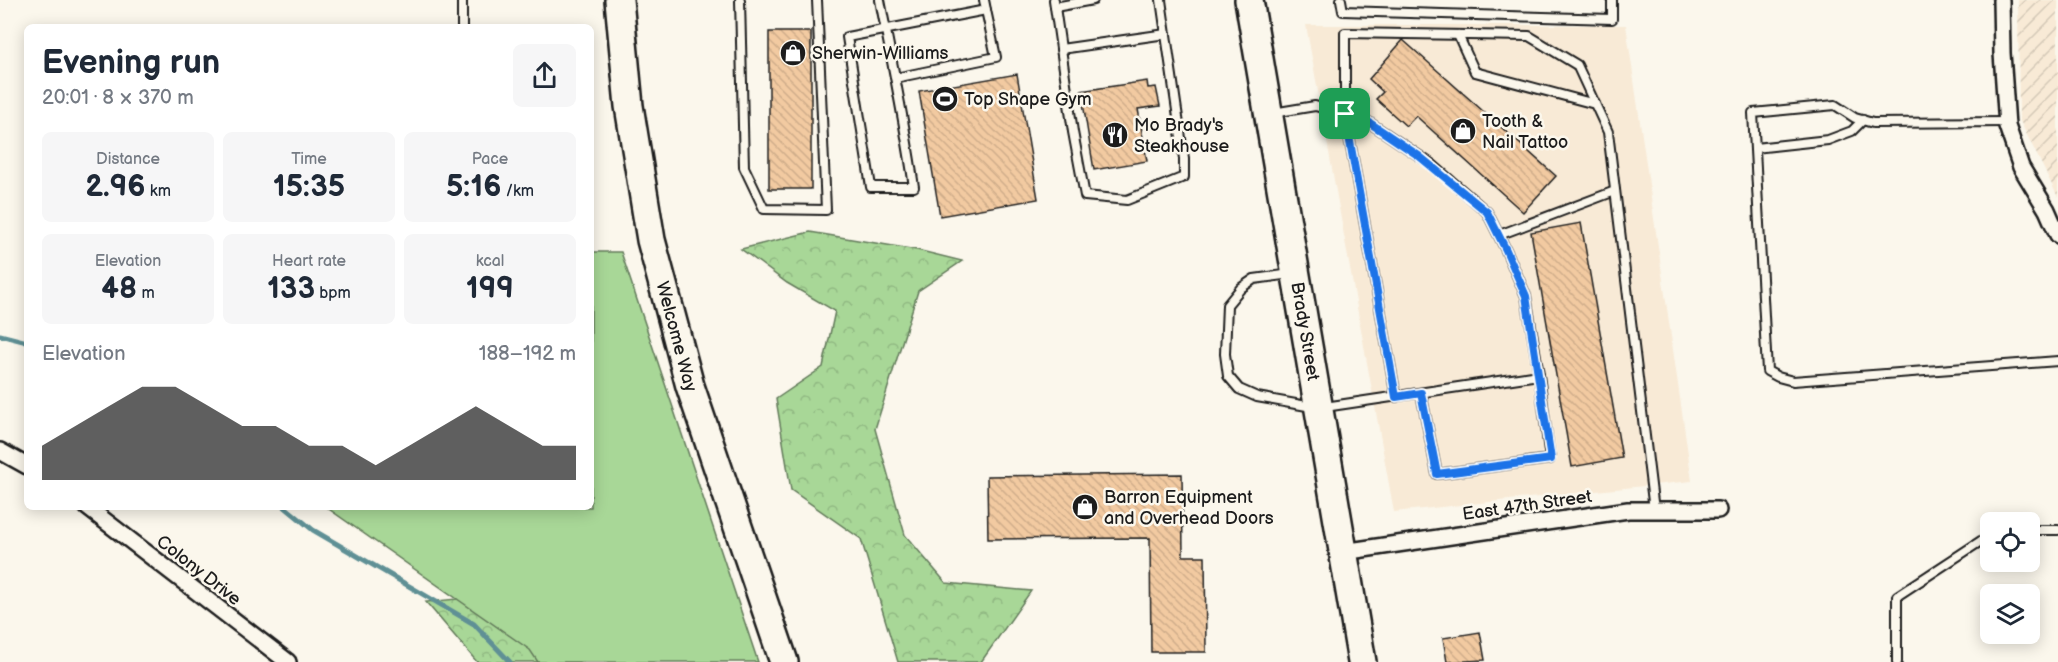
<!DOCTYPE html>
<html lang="en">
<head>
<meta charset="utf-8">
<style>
	body { margin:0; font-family:"Balsamiq Sans",sans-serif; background:#f6f6f7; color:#1f2937; height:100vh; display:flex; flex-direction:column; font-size:22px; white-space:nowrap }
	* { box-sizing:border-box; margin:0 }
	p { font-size:20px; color:#747a83 }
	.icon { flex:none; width:33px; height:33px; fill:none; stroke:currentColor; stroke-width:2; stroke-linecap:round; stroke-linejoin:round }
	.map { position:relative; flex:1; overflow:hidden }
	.panel { position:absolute; left:24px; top:24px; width:570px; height:486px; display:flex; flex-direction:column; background:#fff; border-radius:9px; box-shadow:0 3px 15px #0003 }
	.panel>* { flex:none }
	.buttons { position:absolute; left:1980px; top:512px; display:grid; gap:12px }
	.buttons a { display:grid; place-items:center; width:60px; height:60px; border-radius:9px; background:#fff; box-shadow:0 3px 15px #0003; font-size:30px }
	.pin { position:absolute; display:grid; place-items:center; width:51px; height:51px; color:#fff; margin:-26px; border-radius:12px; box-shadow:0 3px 9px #0006 }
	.round { display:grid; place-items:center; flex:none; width:63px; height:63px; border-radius:9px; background:#f6f6f7 }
	.overview { display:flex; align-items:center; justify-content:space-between; height:102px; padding:0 18px }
	h1 { font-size:33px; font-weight:700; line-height:45px }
	.figures { display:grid; grid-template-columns:repeat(3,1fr); gap:9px; height:102px; padding:6px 18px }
	.figures div { display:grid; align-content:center; border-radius:9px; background:#f6f6f7; text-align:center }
	.figures b { font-size:30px; font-weight:700 }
	.figures small { font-size:16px; font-weight:400 }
	.figures p { font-size:16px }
	.chart { height:168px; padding:12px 18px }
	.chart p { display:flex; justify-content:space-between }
	.chart svg { width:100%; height:108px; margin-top:6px; fill:#1c1c1c; opacity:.7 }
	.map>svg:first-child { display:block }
	.built { fill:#f8ead6 }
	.industrial { fill:url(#industrial-furrows) }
	.forest { fill:url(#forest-crowns); stroke:#627a5a; stroke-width:1.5 }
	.park { fill:#a8d797; stroke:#627a5a; stroke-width:1.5 }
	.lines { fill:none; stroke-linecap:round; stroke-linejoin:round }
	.stream { stroke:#5f9095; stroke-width:5 }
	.building { fill:url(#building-back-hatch); stroke:#1c1c1c; stroke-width:1.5 }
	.lane-casing { stroke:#1c1c1c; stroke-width:12 }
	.street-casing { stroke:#1c1c1c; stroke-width:20 }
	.highway-casing { stroke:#1c1c1c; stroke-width:32 }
	.lane { stroke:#fbf7ec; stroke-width:8 }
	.street { stroke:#fbf7ec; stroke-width:15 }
	.highway { stroke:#fbf7ec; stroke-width:27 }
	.route-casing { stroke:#fff; stroke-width:12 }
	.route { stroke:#1a73e8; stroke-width:8 }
	.labels { text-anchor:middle; stroke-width:5; stroke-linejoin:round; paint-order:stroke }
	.poi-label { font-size:18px; fill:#1c1c1c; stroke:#fbf7ec; text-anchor:start }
	.street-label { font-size:18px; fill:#1c1c1c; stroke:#fbf7ec }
</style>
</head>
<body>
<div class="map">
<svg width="2058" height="662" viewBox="0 0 2058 662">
	<defs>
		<pattern id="industrial-furrows" width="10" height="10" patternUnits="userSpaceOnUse" patternTransform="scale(1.5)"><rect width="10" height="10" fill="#f8ead6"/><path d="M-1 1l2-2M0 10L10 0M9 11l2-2" fill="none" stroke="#d4c8b7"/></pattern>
		<pattern id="forest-crowns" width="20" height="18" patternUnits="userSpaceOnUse" patternTransform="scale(1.5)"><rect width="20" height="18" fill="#a8d797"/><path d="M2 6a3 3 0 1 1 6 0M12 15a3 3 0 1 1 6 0" fill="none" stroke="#90b882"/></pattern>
		<pattern id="building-back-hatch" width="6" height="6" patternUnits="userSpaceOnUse" patternTransform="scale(1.5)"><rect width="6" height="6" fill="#f2caa1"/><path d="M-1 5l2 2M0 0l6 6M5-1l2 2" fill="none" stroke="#cfad8a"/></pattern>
	</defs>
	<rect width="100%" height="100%" fill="#fbf7ec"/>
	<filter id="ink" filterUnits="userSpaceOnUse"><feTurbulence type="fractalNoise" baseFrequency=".0167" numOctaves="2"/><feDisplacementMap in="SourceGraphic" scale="12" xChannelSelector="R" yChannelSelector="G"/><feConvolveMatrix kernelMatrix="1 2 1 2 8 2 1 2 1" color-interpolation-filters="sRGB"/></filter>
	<g filter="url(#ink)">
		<!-- built -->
		<path class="built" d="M1306,25H1626L1692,481L1394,512Z"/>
		<!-- industrial -->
		<path class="industrial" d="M2018,0H2058V197L2019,119Z"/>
		<!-- forest -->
		<g class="forest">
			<path d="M810,232L917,250L962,261L918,291L875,429L905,535L946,583L1031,591L981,662H898L861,539L791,490L776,399L823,367L835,311L787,283L741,249Z"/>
			<path d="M507,594L578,662H477L426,602Z"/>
		</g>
		<!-- park -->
		<path class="park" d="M591,252H621L758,662H538L530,650L326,507H591Z"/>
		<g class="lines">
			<!-- stream -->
			<g class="stream">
				<path d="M0,335L27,342"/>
				<path d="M285,507L313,530L474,624L510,662"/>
			</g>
		</g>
		<!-- building -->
		<g class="building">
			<rect x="769" y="32" width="42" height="157"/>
			<path d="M1403,40L1556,176L1523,212L1416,116L1406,126L1376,99L1383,92L1369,79Z"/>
			<path d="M1017,74L1038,199L940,216L919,91Z"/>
			<path d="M1147,81L1148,88L1156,87L1160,106L1138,109L1147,161L1094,170L1081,91Z"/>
			<path d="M1581,223L1622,458L1572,467L1531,232Z"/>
			<path d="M1182,474L1183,556H1205L1206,652H1151L1150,538L988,539L987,476Z"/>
			<path d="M1480,632L1485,660L1447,662L1443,638Z"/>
		</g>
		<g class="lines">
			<defs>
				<g id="lane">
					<path d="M462,0V27"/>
					<path d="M740,0L744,167L764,209L826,210L817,0"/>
					<path d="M880,0C892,62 905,124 914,187H871L847,37L986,10L996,57L895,78"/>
					<path d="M984,0L986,10"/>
					<path d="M1054,0L1073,132L1085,196L1127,200L1184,177V159L1161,0"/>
					<path d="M1341,0L1343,11L1612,19V0"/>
					<path d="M1055,7L1093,0"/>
					<path d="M1458,35L1475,72L1595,104"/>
					<path d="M1061,49L1166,34"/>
					<path d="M1273,113L1315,106L1364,119L1433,165L1487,212L1506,250L1526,296L1539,375L1318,408L1257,397L1239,389L1228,376L1225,354L1227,305L1241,288L1254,279L1291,274"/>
					<path d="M2007,122L1873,123L1855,118L1835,105L1753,113L1767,371L1778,377L1793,381L2058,361"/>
					<path d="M1755,148L1828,140L1852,131L1863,120"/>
					<path d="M1499,235L1615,191"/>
					<path d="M1421,393L1437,474L1550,459L1539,375"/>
					<path d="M1396,397L1345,114V33L1529,36L1577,65L1608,132L1654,510"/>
					<path d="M2030,530H2058"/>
					<path d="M1897,662V596L1990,535"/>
				</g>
				<g id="street">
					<path d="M2001,0L2002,53L2007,126L2021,167L2047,210L2058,235"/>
					<path d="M0,451L27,466"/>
					<path d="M87,507L288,662"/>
					<path d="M1343,552L1628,510H1718"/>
				</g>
				<g id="highway">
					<path id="s1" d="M619,0L629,106L651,240L690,386L784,662"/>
					<path id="s2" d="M1249,0L1362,662"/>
				</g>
			</defs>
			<!-- lane casing -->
			<use href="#lane" class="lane-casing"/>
			<!-- street casing -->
			<use href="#street" class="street-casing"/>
			<!-- highway casing -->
			<use href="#highway" class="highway-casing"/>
			<!-- lane -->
			<use href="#lane" class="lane"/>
			<!-- street -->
			<use href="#street" class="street"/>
			<!-- highway -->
			<use href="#highway" class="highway"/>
		</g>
	</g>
	<g class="lines" filter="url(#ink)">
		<defs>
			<path id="route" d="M1345,114L1364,119L1419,156L1487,212L1506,250L1526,296L1551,459L1437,474L1421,393L1396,397Z"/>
		</defs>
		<!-- route casing -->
		<use href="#route" class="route-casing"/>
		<!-- route -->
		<use href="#route" class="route"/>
	</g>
	<!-- icons -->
	<defs>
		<symbol id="shop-disc" viewBox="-11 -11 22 22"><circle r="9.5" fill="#1c1c1c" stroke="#fbf7ec"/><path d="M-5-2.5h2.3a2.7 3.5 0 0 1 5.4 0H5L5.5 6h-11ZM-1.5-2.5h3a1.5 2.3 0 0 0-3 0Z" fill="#fff"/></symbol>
		<symbol id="stadium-disc" viewBox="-11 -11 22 22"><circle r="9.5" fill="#1c1c1c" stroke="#fbf7ec"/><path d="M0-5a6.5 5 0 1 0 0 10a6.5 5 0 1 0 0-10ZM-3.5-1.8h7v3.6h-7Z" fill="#fff"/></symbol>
		<symbol id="restaurant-disc" viewBox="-11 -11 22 22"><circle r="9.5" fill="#1c1c1c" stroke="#fbf7ec"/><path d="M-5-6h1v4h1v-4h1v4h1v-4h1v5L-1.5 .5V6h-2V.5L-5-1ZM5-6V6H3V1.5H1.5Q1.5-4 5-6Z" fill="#fff"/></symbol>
	</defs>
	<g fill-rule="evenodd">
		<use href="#shop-disc" x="778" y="38" width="30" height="30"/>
		<use href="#stadium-disc" x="930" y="84" width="30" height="30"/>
		<use href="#shop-disc" x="1448" y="116" width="30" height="30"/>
		<use href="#restaurant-disc" x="1100" y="120" width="30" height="30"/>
		<use href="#shop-disc" x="1070" y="492" width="30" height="30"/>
	</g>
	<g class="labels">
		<!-- poi labels -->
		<g class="poi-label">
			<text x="812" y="59">Sherwin-Williams</text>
			<text x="964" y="105">Top Shape Gym</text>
			<text x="1482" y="127">Tooth &amp;<tspan x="1482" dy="21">Nail Tattoo</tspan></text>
			<text x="1134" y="131">Mo Brady's<tspan x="1134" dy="21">Steakhouse</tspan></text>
			<text x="1104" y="503">Barron Equipment<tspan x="1104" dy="21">and Overhead Doors</tspan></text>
		</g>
		<!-- street labels -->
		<g class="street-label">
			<text dy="6" stroke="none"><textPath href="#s2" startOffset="336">Brady Street</textPath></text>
			<text dy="6" stroke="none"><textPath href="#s1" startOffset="342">Welcome Way</textPath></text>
			<text transform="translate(1527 505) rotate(-8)" y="6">East 47th Street</text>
			<text transform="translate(199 570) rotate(38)" y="6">Colony Drive</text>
		</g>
	</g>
</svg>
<div class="buttons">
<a><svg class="icon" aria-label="locate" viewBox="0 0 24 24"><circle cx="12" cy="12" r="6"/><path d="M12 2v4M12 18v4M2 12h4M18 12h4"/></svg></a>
<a><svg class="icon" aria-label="layers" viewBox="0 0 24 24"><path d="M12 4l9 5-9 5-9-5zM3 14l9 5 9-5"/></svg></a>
</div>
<div class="pin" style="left:1345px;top:114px;background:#1e9e55"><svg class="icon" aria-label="arrive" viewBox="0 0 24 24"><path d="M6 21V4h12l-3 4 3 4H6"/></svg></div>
<section class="panel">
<div class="overview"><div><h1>Evening run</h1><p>20:01 · 8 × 370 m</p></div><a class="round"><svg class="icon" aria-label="share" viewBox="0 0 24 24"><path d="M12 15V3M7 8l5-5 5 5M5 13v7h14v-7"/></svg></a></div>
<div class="figures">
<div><p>Distance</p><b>2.96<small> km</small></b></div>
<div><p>Time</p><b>15:35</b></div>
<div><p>Pace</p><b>5:16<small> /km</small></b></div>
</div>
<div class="figures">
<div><p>Elevation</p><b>48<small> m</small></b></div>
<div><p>Heart rate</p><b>133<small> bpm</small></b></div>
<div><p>kcal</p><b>199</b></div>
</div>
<div class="chart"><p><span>Elevation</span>188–192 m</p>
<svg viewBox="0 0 160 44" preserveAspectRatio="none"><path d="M0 44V30L10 22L20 14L30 6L40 6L50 14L60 22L70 22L80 30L90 30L100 38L110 30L120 22L130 14L140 22L150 30L160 30V44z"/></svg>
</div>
</section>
</div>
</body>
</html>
